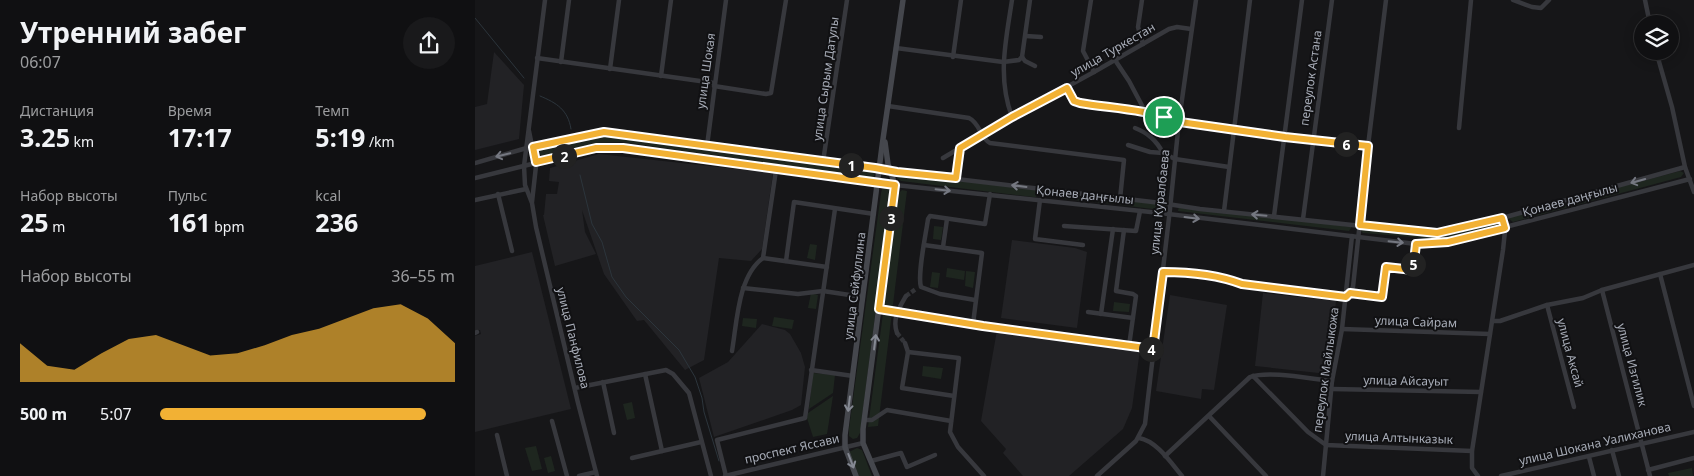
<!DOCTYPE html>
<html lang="ru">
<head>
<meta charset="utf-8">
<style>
	body { margin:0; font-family:"Noto Sans",sans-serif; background:#19191b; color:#f1f3f6; height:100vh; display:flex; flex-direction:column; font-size:19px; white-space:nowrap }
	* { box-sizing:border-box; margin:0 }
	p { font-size:16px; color:#9c9d9f }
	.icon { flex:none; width:28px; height:28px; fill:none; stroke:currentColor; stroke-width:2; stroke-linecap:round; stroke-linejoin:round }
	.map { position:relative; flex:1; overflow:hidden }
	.drawer { display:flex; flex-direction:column; background:#101012; width:475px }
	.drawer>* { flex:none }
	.controls { position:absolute; left:1159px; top:15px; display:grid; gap:10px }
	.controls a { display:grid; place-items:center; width:45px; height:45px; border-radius:50%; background:#101012; box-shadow:0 2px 12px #0003,0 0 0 1px #303032; font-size:25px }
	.pin { position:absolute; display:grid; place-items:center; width:42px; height:42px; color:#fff; margin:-21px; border:2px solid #fff; border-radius:50%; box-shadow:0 1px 5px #0007 }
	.km { position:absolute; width:25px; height:25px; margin:-12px; border-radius:50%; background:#222; color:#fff; font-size:14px; line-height:25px; text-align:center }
	.round { display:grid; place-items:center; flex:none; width:52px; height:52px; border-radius:26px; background:#19191b }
	.summary { display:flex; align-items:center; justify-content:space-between; height:85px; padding:0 20px }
	h1 { font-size:28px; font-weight:700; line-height:38px }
	.stats { display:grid; grid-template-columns:repeat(3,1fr); gap:8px; height:85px; padding:5px 20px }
	.stats div { display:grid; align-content:center }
	.stats b { font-size:25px; font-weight:700 }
	.stats small { font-size:14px; font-weight:400 }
	.stats p { font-size:14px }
	.chart { height:140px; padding:10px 20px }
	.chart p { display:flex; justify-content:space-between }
	.chart svg { width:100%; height:90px; margin-top:5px; fill:#f2b134; opacity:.7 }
	ul { padding:0 20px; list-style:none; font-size:16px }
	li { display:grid; grid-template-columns:80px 60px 1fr; align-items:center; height:38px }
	li i { height:12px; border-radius:6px; background:#f2b134 }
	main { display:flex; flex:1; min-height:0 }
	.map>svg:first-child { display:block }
	.built { fill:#222225 }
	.green { fill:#1e261f }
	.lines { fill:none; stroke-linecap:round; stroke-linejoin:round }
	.stream { stroke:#2c353c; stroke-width:1 }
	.minor-tunnel { stroke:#333438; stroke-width:4.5; stroke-dasharray:4.5 2; stroke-linecap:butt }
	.minor { stroke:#37383d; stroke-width:4.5 }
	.secondary { stroke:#45474d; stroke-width:5.5 }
	.oneway { stroke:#757881 }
	.oneway2 { stroke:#858993 }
	.route-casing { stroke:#fff; stroke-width:10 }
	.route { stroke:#f2b134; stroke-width:6 }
	.labels { text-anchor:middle; stroke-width:4; stroke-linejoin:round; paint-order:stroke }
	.street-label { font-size:12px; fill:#a8adb8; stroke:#111113 }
</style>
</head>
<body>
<main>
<section class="drawer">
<div class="summary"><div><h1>Утренний забег</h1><p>06:07</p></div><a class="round"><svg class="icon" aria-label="share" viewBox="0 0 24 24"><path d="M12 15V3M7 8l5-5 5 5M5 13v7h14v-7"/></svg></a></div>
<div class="stats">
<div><p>Дистанция</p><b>3.25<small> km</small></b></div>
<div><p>Время</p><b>17:17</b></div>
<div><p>Темп</p><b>5:19<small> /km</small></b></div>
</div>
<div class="stats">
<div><p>Набор высоты</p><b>25<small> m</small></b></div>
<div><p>Пульс</p><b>161<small> bpm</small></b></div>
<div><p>kcal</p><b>236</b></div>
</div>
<div class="chart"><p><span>Набор высоты</span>36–55 m</p>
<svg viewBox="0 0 160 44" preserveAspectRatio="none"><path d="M0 44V25L10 36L20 38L30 30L40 23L50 21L60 26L70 31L80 30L90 26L100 21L110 18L120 13L130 8L140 6L150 13L160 25V44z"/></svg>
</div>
<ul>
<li><b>500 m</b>5:07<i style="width:90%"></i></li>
</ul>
</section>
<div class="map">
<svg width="1219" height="476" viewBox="0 0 1219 476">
	<rect width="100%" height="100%" fill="#161618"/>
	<!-- built -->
	<g class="built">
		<path d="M19,52L49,85L44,139L0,150V107L12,104Z"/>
		<path d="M124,154L298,173L287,249L276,261L244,258L229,360L210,370L169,320L162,321L129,274L107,210L110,232L121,254L80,266L68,215H69L71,194H82L84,182L74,181L75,168Z"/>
		<path d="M537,240L600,248L612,252L602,328L526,318Z"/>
		<path d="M57,252L96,409L0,432V336L6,334L5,330L0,331V266Z"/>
		<path d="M788,293L861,301L853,374L780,366Z"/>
		<path d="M695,295L752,305L739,390L727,389L726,399L681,391Z"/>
		<path d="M287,324L310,330L315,334L326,353L330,367L326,405L317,410L239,437L224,378L253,362Z"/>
		<path d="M522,330L665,350L657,408L648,429L594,476H548L528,453L531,449L506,421Z"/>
	</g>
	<!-- green -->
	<g class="green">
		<path d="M123,132L400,170L399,178L147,142L121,143L66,158L64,147Z"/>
		<path d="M1205,171L1209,173L1206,177L1038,222L1034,219L1036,216Z"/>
		<path d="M424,174L563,190V194L561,197H558L426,181L422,178Z"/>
		<path d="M412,187L415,188L416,192L385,433L382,438L378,439L374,436V429L406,193L407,189Z"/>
		<path d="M427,190L432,191L403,426L393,427L423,200L424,193Z"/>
		<path d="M590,193L640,199L642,202L639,204L589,199L587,196Z"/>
		<path d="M646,200L688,205L689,208L685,210L646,205L644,203Z"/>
		<path d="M704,206L876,227V228L874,231L703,211Z"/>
		<path d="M1024,220L1026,223L1024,225L984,235L961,239L888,233L886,231L887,228L952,233Z"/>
		<path d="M459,226L468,227L466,240L458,239Z"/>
		<path d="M335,244L342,245L340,260L332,258Z"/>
		<path d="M472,268L490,271L489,280L471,277Z"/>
		<path d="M491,271L500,272L498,288L490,286Z"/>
		<path d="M457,272L465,273L463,288L455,287Z"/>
		<path d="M336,293L343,295L341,309L333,308Z"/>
		<path d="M639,302L655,304L654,312L638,311Z"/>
		<path d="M299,317L319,320L317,329L297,326Z"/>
		<path d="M268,318L282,319L281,328L267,326Z"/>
		<path d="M448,366L468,368L466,379L447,376Z"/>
		<path d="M338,373L360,375L358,393L334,409Z"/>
		<path d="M358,396L352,434L338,437L332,418L333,413Z"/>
		<path d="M157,402L160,418L152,420L148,404Z"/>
		<path d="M61,446L67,469L57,471L50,448Z"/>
		<path d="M382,448L387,450L397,476H384L374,452Z"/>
		<path d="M76,456L80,471L73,473L69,458Z"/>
		<path d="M1217,468L1218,476H1194L1193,473Z"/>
	</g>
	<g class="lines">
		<!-- stream -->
		<g class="stream">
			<path d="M0,18L49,78"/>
			<path d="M65,96C82,103 93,110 96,129"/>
			<path d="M105,175L117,224L127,242L137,277L151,297L204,350L220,377L227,398L229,412L244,461"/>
		</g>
		<!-- minor-tunnel -->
		<g class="minor-tunnel">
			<path d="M431,296L441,289"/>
			<path d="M422,333L430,343"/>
		</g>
		<!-- minor -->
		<g class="minor">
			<path d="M70,0L49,166L50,185L57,203L61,227L103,403L122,476"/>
			<path d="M616,0L608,51L619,72"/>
			<path d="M667,0L663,27L668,44"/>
			<path d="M1038,0L1057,7L1066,8L1074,0"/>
			<path d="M1170,0L1175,24"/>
			<path d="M551,36L566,37"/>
			<path d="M421,48L528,62L544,60L547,57"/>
			<path d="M1181,51L1197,107L1210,167L1219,192"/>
			<path d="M478,57L486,0"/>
			<path d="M547,57L555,0"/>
			<path d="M547,57L550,61L560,66"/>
			<path d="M62,58L239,83"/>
			<path d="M640,60L654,81L671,113"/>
			<path d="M86,62L94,0"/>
			<path d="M135,69L144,0"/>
			<path d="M186,76L196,0"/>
			<path d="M239,86L291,94L296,93L311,0"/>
			<path d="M592,88L599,101L605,103C633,108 673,109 698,121L809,137L893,146"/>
			<path d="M413,106L494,118C505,123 505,138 515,143L649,160L645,199"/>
			<path d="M537,117C522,77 531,40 537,0"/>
			<path d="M660,128C673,133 681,140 688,153"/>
			<path d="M984,128L996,0"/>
			<path d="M54,131L61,166L57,202"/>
			<path d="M653,145L675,152L688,153L700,159L754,167"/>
			<path d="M232,146L251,0"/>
			<path d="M468,158L537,117L619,72L694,29L702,27L716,29"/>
			<path d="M348,162L372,0"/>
			<path d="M0,163L62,145L125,132L404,169"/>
			<path d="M422,172L686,203L725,209L953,233L970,232L1027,218L1210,167"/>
			<path d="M0,178L121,148H149L420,185L685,213L941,244L973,242L1215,179"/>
			<path d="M481,179L485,149"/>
			<path d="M23,194L37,251"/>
			<path d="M0,200L51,189"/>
			<path d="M565,200L560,239L608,245"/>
			<path d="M749,211L775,0"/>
			<path d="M799,216L827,0"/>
			<path d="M828,219L857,0"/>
			<path d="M589,226L661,231L665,211"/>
			<path d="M649,230L641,291L658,294L661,296L654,346"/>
			<path d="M449,245L507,253L498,324"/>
			<path d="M468,247L472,219"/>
			<path d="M288,258L352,267"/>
			<path d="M311,261L319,202L399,214"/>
			<path d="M688,271C713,272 743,275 767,284L871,297"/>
			<path d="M1185,274L1219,406"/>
			<path d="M268,288L323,294L348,291L388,297"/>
			<path d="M1127,290L1175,476"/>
			<path d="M875,293L907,297L911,267L938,270L941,244"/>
			<path d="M871,297L878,287L893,146L911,0"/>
			<path d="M500,300L465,294L446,287C442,275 451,234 453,219L455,216L510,224L515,194"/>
			<path d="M1072,305L1099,407"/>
			<path d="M404,309L508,326L678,349"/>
			<path d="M613,312L658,318"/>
			<path d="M626,314L638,229"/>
			<path d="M1018,321H1025L1072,305L1108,298L1127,290L1219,265"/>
			<path d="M867,329L1015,334"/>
			<path d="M0,333L2,332"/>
			<path d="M422,333C417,319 424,308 431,296"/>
			<path d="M430,343L433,352L427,388L479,396"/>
			<path d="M257,351C262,322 263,276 288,258L301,170"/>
			<path d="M433,352L484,358L475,432L483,447L509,476"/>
			<path d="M336,370L378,376"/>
			<path d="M170,374L187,451"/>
			<path d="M778,376L833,432L851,445L997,451"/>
			<path d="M128,382L139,433"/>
			<path d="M100,388L191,370L198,374L214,393L236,476"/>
			<path d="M857,389L1006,392"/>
			<path d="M734,416L791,476"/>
			<path d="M389,420H397L412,410L476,421"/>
			<path d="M77,421L92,476"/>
			<path d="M22,435L32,476"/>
			<path d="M664,438C682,441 696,463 707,476"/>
			<path d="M1137,450L1144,476"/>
			<path d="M690,456L775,377C794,370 836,379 857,381"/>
			<path d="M1114,457L1119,476"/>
			<path d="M157,458L226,442"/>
			<path d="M396,461L426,453L432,467L460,455"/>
			<path d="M1173,470L1219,458"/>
			<path d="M104,476L121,472"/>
			<path d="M250,476L388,443"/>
			<path d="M251,476L242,440L330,418L360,209"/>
			<path d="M622,476L661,441L670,424L695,209L704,121L721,0"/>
			<path d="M848,476L857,381L867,329L877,236"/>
			<path d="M1003,476L997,468V451L1028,250L1030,231L1027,218"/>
			<path d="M1026,476L1219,432"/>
		</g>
		<!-- secondary -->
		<g class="secondary">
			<path d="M404,169L422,172"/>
			<path d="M381,476L370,447V435L407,146L428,0"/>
			<path d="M402,476L388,443V429L420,185L413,164L410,142"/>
		</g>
	</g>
	<!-- one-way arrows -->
	<defs><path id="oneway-shaft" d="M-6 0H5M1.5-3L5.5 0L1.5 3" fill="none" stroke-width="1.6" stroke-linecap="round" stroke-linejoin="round" transform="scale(1.25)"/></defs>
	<g class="oneway">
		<use href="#oneway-shaft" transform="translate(28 155) rotate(166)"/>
		<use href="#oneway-shaft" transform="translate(1163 181) rotate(164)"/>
		<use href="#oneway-shaft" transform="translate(544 186) rotate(-173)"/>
		<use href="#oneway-shaft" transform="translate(468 190) rotate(6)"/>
		<use href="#oneway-shaft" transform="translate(784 215) rotate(-175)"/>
		<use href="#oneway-shaft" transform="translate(717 218) rotate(7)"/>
		<use href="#oneway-shaft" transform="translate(921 242) rotate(6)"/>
	</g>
	<g class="oneway2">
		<use href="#oneway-shaft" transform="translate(400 342) rotate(-83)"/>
		<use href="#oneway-shaft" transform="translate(374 404) rotate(97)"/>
		<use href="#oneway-shaft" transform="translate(376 461) rotate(69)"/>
	</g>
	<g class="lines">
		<defs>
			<path id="route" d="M592,88L599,101L605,103C633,108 673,109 698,121L810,137L893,146L885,225L962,233L1027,218L1030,228L973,242L941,244L938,270L911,267L907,297L875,293L871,297L767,284C743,275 713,272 688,272L678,349L508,326L404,309L420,185L148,148H121L61,162L58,147L129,132L400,168L422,172L481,178L485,148L537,117Z"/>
		</defs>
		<!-- route casing -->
		<use href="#route" class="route-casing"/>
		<!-- route -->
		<use href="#route" class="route"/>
	</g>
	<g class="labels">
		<!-- street labels -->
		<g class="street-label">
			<text transform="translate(638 50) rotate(-30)" y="4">улица Туркестан</text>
			<text transform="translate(231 71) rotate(-82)" y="4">улица Шокая</text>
			<text transform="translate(836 78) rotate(-82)" y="4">переулок Астана</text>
			<text transform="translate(351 79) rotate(-82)" y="4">улица Сырым Датулы</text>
			<text transform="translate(610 195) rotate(6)" y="4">Қонаев даңғылы</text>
			<text transform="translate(1095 200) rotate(-15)" y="4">Қонаев даңғылы</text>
			<text transform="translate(685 202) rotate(-84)" y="4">улица Куралбаева</text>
			<text transform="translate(380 286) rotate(-83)" y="4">улица Сейфуллина</text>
			<text transform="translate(941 322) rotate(2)" y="4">улица Сайрам</text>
			<text transform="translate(98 338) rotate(76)" y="4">улица Панфилова</text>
			<text transform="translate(1095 353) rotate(75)" y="4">улица Аксай</text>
			<text transform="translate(1157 365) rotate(75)" y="4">улица Изгилик</text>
			<text transform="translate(851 370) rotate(-82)" y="4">переулок Майлыкожа</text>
			<text transform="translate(931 381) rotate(1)" y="4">улица Айсауыт</text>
			<text transform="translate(924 438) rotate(2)" y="4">улица Алтынказык</text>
			<text transform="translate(1120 444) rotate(-13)" y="4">улица Шокана Уалиханова</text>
			<text transform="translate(317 449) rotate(-13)" y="4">проспект Яссави</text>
		</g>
	</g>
</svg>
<div class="controls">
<a><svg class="icon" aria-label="layers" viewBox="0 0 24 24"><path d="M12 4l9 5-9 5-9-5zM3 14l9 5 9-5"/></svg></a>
</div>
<div class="pin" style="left:689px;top:117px;background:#1e9e55"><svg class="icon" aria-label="arrive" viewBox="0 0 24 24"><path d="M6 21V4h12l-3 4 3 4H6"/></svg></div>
<b class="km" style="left:376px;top:165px">1</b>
<b class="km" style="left:89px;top:156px">2</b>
<b class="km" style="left:416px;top:218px">3</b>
<b class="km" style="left:676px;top:349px">4</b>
<b class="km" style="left:938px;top:264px">5</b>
<b class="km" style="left:871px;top:144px">6</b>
</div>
</main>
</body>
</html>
